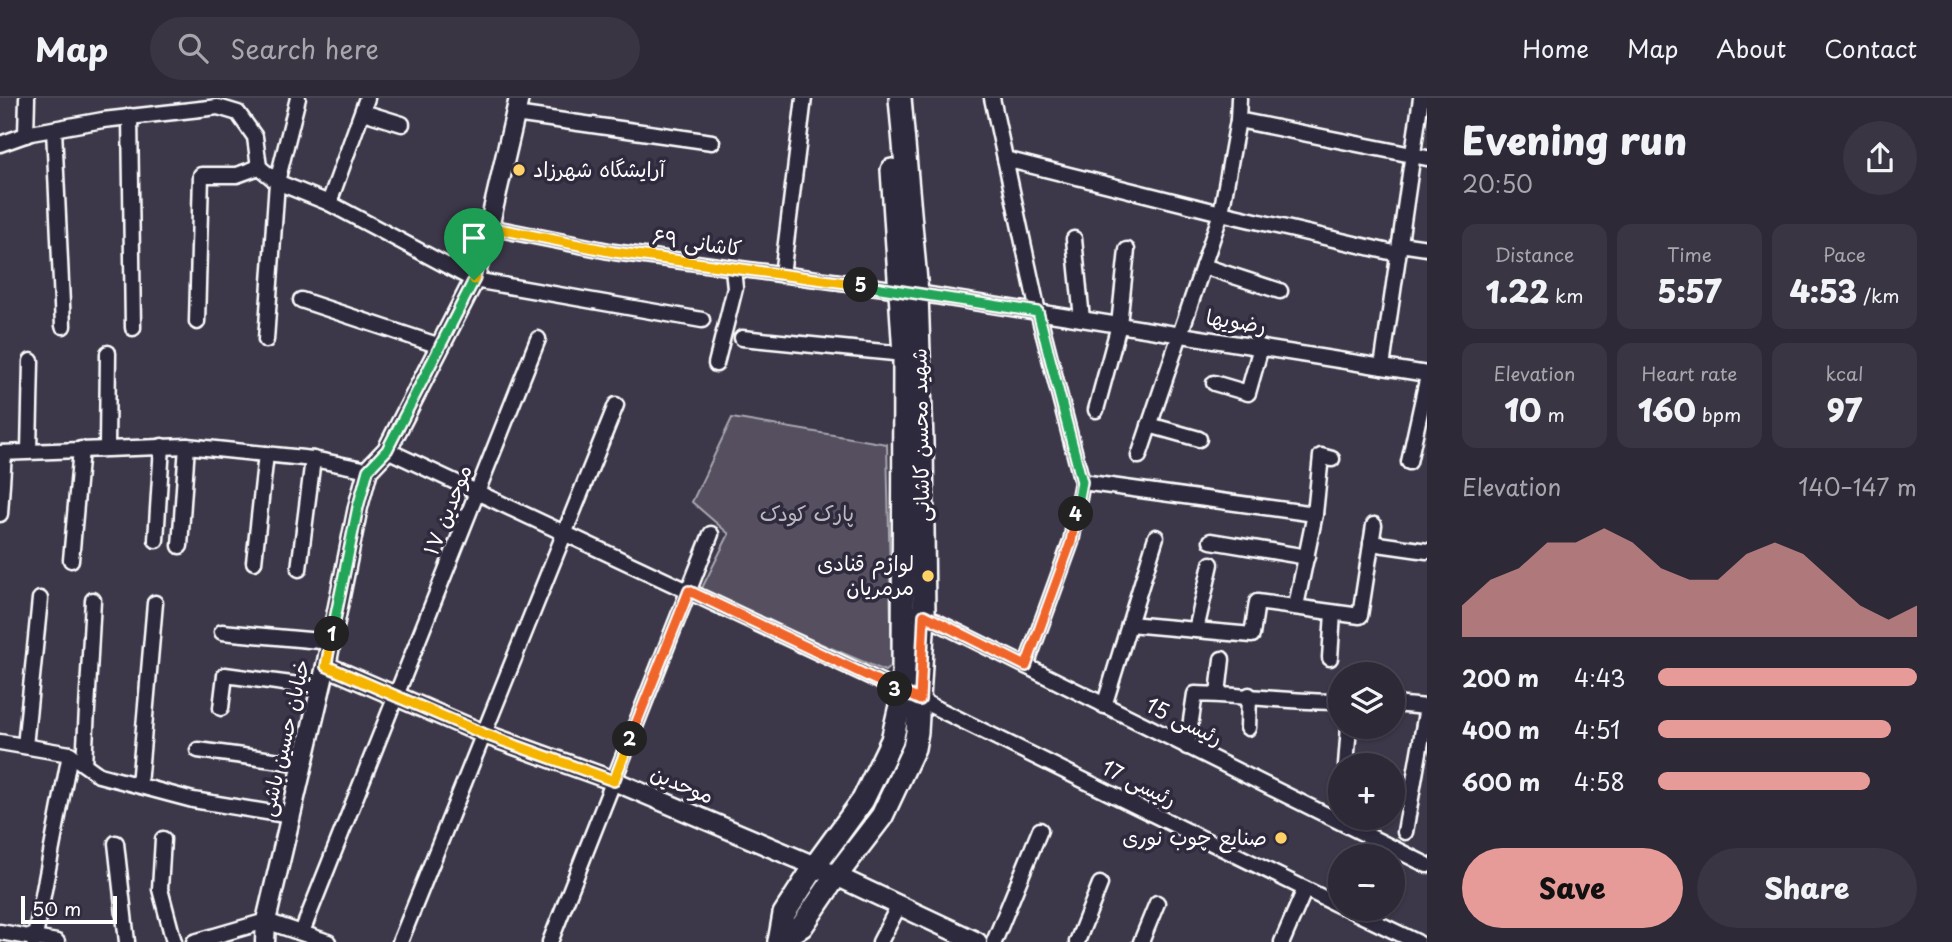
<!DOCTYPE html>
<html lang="en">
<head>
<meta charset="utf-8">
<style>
	body { margin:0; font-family:"Playpen Sans","Playpen Sans Arabic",sans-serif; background:#393542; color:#f1f3f6; height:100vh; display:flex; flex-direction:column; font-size:26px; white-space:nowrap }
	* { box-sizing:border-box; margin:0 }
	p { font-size:23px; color:#a7a6ad }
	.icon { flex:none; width:38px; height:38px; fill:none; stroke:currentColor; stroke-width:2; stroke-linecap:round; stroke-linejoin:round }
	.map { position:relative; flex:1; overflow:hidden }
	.side { display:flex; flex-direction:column; background:#2d2937; width:525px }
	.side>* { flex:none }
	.fabs { position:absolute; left:1328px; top:564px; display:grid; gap:14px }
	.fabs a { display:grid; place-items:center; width:77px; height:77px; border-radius:50%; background:#2d2937; box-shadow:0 2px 5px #0004,0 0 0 2px #484552; font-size:35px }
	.scale { position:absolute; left:21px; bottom:18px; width:96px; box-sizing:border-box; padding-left:7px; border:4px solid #fff; border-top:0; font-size:19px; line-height:24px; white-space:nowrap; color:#fff; -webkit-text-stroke:5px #2f2a3d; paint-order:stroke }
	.pin { position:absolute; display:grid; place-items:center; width:60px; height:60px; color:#fff; margin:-72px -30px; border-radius:50% 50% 50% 0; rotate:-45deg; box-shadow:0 0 7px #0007 }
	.pin .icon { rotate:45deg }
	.km { position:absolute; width:35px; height:35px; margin:-18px; border-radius:50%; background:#222; color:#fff; font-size:19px; line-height:35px; text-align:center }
	.round { display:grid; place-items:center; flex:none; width:74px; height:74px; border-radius:37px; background:#393542 }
	.headline { display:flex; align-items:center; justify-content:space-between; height:119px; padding:0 35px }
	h1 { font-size:38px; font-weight:800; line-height:52px }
	.metrics { display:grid; grid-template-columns:repeat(3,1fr); gap:10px; height:119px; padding:7px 35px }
	.metrics div { display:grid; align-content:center; border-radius:14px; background:#393542; text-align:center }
	.metrics b { font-size:30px; font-weight:800 }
	.metrics small { font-size:19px; font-weight:400 }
	.metrics p { font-size:19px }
	.chart { height:196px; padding:14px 35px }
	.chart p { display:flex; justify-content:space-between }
	.chart svg { width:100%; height:126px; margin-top:7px; fill:#e69b98; opacity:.7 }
	.primary-button { display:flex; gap:14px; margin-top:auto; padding:14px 35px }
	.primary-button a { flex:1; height:80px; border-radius:42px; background:#e69b98; color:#111; font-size:28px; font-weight:800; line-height:80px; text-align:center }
	.primary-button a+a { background:#393542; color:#f1f3f6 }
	ul { padding:0 35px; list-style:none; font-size:23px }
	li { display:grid; grid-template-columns:112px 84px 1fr; align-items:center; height:52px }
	li i { height:18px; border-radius:9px; background:#e69b98 }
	header { display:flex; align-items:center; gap:42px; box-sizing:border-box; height:98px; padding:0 35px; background:#2d2937; border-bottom:2px solid #484552 }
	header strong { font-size:33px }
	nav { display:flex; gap:38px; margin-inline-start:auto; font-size:24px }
	.search { width:490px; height:63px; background:#393542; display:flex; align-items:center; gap:18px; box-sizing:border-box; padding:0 24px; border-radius:38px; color:#a7a6ad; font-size:26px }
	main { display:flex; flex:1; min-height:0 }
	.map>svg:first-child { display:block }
	.green { fill:#555060; stroke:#aaa8b0; stroke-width:2 }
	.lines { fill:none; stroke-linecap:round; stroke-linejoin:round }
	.minor-casing { stroke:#fff; stroke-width:19 }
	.tertiary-casing { stroke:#fff; stroke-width:23 }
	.secondary-casing { stroke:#fff; stroke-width:26 }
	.minor { stroke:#2f2a3d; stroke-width:14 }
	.tertiary { stroke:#2f2a3d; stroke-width:18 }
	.secondary { stroke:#2f2a3d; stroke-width:21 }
	.split-1-casing { stroke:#fff; stroke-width:14 }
	.split-2-casing { stroke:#fff; stroke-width:14 }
	.split-3-casing { stroke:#fff; stroke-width:14 }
	.split-4-casing { stroke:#fff; stroke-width:14 }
	.split-5-casing { stroke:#fff; stroke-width:14 }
	.split-6-casing { stroke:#fff; stroke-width:14 }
	.split-1 { stroke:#22a559; stroke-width:9 }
	.split-2 { stroke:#f5b400; stroke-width:9 }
	.split-3 { stroke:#f0652b; stroke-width:9 }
	.split-4 { stroke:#f0652b; stroke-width:9 }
	.split-5 { stroke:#22a559; stroke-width:9 }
	.split-6 { stroke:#f5b400; stroke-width:9 }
	.poi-dot { fill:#ffd166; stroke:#2f2a3d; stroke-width:2.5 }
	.labels { text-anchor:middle; stroke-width:7; stroke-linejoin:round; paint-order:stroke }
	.poi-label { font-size:21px; fill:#fff; stroke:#2f2a3d; text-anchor:end }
	.street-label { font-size:21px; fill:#fff; stroke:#2f2a3d }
	.park-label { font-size:21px; fill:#bbb9bf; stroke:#2f2a3d }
</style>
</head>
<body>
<header>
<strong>Map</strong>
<div class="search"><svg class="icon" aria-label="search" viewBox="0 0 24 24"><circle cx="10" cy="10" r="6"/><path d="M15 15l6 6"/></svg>Search here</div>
<nav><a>Home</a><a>Map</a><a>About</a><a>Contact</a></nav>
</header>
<main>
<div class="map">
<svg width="1427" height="844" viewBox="0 0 1427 844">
	<rect width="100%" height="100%" fill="#3c3749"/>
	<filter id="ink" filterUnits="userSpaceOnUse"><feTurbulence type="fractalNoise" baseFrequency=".0143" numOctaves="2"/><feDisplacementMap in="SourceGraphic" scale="14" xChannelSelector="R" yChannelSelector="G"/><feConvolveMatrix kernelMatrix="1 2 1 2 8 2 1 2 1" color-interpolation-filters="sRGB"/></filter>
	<g filter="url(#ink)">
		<!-- green -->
		<path class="green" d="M732,320L887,346L892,567L885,573L700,494L729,436L692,404Z"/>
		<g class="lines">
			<defs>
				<g id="minor">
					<path d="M992,0L1038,214L1082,384L1071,444L1026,568"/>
					<path d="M363,14L402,26"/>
					<path d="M515,16L712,44"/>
					<path d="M130,18L133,230"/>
					<path d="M1238,22L1427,60"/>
					<path d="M54,31L63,228"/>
					<path d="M26,37L27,0"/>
					<path d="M0,46L31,35L103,22L218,9L238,15L255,39L259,69"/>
					<path d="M1005,61L1221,115L1398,156"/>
					<path d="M259,69L277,84L329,105L474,182L702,222"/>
					<path d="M329,105L367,0"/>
					<path d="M489,129L614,154L900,192"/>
					<path d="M1074,141L1082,221"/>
					<path d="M1400,146L1427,150"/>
					<path d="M1203,168L1280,193"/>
					<path d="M782,177L804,0"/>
					<path d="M917,195L1427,276"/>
					<path d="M301,202L440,248"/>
					<path d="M197,224L201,77H237L259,69"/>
					<path d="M742,240L904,256"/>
					<path d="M266,242L277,84L298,0"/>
					<path d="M716,266L735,190L733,171"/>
					<path d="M1382,269L1421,0"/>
					<path d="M1214,285L1248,295L1261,249"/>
					<path d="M1096,312L1119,227L1127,152"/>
					<path d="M1149,327L1199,341"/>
					<path d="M107,349L108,255"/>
					<path d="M387,352L920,602L1340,808"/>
					<path d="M29,353L31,263"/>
					<path d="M0,355L187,348L313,361L368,372"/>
					<path d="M1139,358L1221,115L1238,22L1239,0"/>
					<path d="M1409,364L1427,282"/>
					<path d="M1082,384L1315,416"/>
					<path d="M0,416L4,355"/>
					<path d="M156,442L162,348"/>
					<path d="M1211,443L1307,459"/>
					<path d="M1371,445L1427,453"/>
					<path d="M180,448L187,348"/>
					<path d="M71,462L81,351"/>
					<path d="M254,464L266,356"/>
					<path d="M299,471L313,361"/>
					<path d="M1296,508L1315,416L1321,358L1332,361"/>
					<path d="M917,514L1427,767"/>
					<path d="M1129,526L1252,537L1257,504L1360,518L1374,427"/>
					<path d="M1196,532L1211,466"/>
					<path d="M222,534L331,544"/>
					<path d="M1330,560L1333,515"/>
					<path d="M1218,596L1222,561"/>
					<path d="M1393,606L1427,609"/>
					<path d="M1104,608L1156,439"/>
					<path d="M221,610L225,577L321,590"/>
					<path d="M1248,630L1249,597"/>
					<path d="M0,644L70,656L99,677L193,702L291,718"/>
					<path d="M25,648L40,501"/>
					<path d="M1187,649L1195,596C1244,597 1292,604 1340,604"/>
					<path d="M198,652L303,666"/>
					<path d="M84,666L93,502"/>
					<path d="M1346,667L1349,628"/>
					<path d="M139,687L155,505"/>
					<path d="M1405,734L1427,609"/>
					<path d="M163,741L160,791L174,844"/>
					<path d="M116,745L127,844"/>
					<path d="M1346,810L1417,844"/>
					<path d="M0,834L57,844"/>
					<path d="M302,834L538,241"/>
					<path d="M34,844L70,656"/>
					<path d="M194,844L266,823L328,844"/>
					<path d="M400,844L616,307"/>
					<path d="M550,844L711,436"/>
					<path d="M880,844L898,809"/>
					<path d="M994,844L1040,732"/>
					<path d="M1077,844L1100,786"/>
					<path d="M1141,844L1157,805"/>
					<path d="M1282,844L1305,791"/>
				</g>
				<g id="tertiary">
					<path d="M326,568L484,636L614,683L815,768L977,844"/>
					<path d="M265,844L266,823L326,568L358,409L368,372L387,352L474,182L489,129L519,0"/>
				</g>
				<g id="secondary">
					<path d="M779,843L802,828L836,778L882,718L914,650L917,634L924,517L922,344L917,195L900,0"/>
					<path d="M779,844L784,816L815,768L863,702L892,642L903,595L904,256L892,72"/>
				</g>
			</defs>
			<!-- minor casing -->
			<use href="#minor" class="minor-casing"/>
			<!-- tertiary casing -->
			<use href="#tertiary" class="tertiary-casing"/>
			<!-- secondary casing -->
			<use href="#secondary" class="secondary-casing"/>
			<!-- minor -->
			<use href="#minor" class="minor"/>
			<!-- tertiary -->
			<use href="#tertiary" class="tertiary"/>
			<!-- secondary -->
			<use href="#secondary" class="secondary"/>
		</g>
	</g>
	<g class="lines" filter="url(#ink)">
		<defs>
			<path id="split-1" d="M332,536L358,409L368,372L387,352L474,182"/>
			<path id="split-2" d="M332,536L326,568L484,636L614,683L630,641"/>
			<path id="split-3" d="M630,641L689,493L895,591"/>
			<path id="split-4" d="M895,591L920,602L924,517L1026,568L1071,444L1076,416"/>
			<path id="split-5" d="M861,187L1038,214L1082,384L1076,416"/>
			<path id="split-6" d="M474,182L489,129L614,154L861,187"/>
		</defs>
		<!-- split-1 casing -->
		<use href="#split-1" class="split-1-casing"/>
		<!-- split-2 casing -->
		<use href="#split-2" class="split-2-casing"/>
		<!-- split-3 casing -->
		<use href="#split-3" class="split-3-casing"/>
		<!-- split-4 casing -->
		<use href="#split-4" class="split-4-casing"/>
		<!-- split-5 casing -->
		<use href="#split-5" class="split-5-casing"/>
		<!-- split-6 casing -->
		<use href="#split-6" class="split-6-casing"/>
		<!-- split-1 -->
		<use href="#split-1" class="split-1"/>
		<!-- split-2 -->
		<use href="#split-2" class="split-2"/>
		<!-- split-3 -->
		<use href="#split-3" class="split-3"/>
		<!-- split-4 -->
		<use href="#split-4" class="split-4"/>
		<!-- split-5 -->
		<use href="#split-5" class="split-5"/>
		<!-- split-6 -->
		<use href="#split-6" class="split-6"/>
	</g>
	<!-- markers -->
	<g class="poi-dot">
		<circle cx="519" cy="72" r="7"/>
		<circle cx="928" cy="478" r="7"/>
		<circle cx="1281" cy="740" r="7"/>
	</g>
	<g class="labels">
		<!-- poi labels -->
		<g class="poi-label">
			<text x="533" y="79" text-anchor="start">آرایشگاه شهرزاد</text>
			<text x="914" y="473">لوازم قنادی<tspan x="914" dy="24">مرمریان</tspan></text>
			<text x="1267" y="747">صنایع چوب نوری</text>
		</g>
		<!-- street labels -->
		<g class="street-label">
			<text transform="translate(697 145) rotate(8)" y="7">کاشانی ۶۹</text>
			<text transform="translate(1236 224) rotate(9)" y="7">رضویها</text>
			<text transform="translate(921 337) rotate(-91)" y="7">شهید محسن کاشانی</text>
			<text transform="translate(448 412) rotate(-68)" y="7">موحدین ۱۷</text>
			<text transform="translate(1184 624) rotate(26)" y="7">رئیسی 15</text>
			<text transform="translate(285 640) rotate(-77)" y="7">خیابان حسین باشی</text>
			<text transform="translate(1139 686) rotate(26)" y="7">رئیسی 17</text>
			<text transform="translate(682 687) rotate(23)" y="7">موحدین</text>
		</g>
		<!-- park labels -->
		<g class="park-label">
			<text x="807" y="423">پارک کودک</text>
		</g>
	</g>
</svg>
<div class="fabs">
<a><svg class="icon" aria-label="layers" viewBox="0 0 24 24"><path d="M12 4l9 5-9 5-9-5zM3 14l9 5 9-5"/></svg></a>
<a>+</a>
<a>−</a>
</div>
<div class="scale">50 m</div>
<div class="pin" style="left:474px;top:182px;background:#1e9e55"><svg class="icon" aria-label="arrive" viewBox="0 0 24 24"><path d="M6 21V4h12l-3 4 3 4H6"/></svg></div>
<b class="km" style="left:332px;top:536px">1</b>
<b class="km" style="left:630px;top:641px">2</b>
<b class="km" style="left:895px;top:591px">3</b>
<b class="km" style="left:1076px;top:416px">4</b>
<b class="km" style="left:861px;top:187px">5</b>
</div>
<section class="side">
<div class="headline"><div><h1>Evening run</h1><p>20:50</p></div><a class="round"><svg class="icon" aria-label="share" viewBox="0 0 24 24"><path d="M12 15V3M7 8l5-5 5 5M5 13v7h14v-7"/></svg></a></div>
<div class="metrics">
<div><p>Distance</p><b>1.22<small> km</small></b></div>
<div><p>Time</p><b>5:57</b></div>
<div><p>Pace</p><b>4:53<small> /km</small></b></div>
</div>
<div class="metrics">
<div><p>Elevation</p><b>10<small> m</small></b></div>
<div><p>Heart rate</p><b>160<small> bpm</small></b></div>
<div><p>kcal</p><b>97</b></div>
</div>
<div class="chart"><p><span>Elevation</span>140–147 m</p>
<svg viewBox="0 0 160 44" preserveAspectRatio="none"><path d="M0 44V33L10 24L20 20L30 11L40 11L50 6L60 11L70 20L80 24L90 24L100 15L110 11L120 15L130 24L140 33L150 38L160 33V44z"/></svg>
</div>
<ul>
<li><b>200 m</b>4:43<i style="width:100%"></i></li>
<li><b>400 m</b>4:51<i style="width:90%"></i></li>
<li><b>600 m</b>4:58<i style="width:82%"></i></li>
</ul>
<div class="primary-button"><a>Save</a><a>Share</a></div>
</section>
</main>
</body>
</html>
